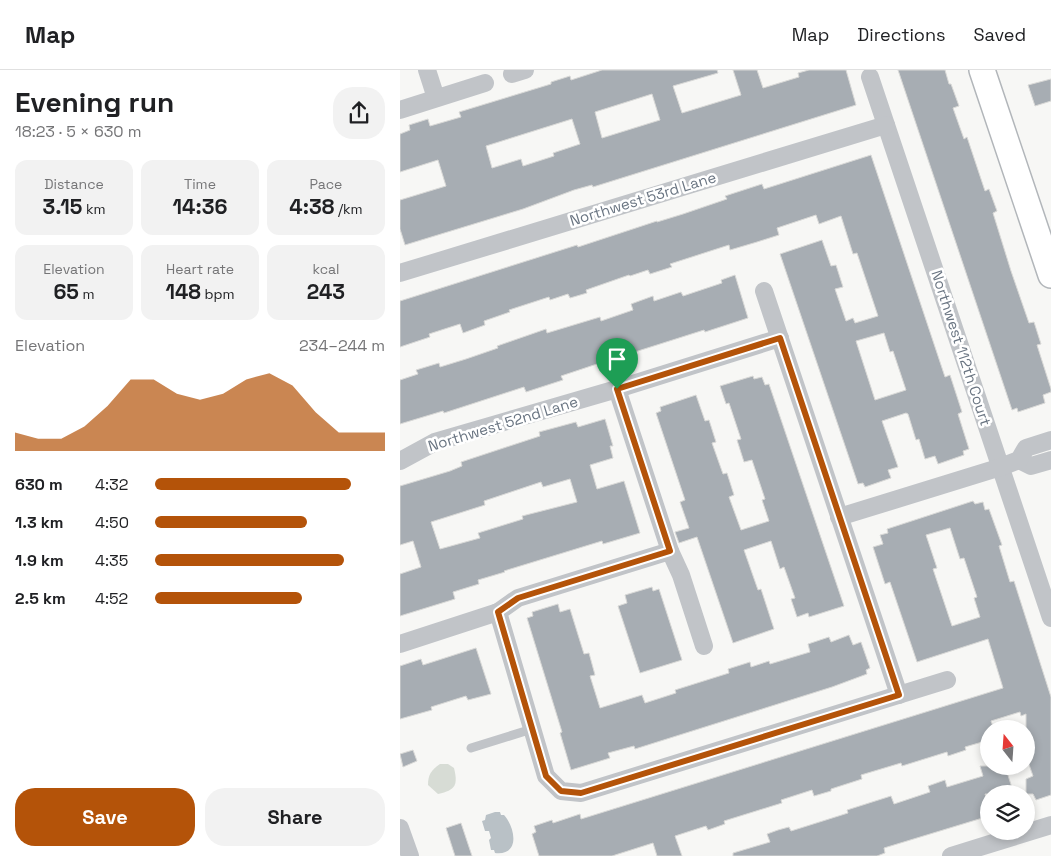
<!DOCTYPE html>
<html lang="en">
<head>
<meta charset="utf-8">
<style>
	body { margin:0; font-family:"Space Grotesk",sans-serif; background:#f2f2f2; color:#202124; height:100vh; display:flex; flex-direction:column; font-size:19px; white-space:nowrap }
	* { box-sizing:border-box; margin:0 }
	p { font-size:16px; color:#757577 }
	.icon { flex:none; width:28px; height:28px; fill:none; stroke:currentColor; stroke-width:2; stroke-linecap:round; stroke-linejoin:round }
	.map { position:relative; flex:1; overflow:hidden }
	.drawer { display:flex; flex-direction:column; background:#fff; width:400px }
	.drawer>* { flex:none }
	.needle { width:32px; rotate:343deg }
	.controls { position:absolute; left:580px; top:650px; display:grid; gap:10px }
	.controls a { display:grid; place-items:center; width:55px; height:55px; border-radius:50%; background:#fff; box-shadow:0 2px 8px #0003; font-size:25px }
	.pin { position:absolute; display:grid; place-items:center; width:42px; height:42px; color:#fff; margin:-51px -21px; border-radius:50% 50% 50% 0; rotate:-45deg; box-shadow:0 0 5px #0007 }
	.pin .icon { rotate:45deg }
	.round { display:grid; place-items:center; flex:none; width:52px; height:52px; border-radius:20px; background:#f2f2f2 }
	.head { display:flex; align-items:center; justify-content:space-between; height:85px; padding:0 15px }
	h1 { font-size:28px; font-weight:800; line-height:38px }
	.figures { display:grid; grid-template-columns:repeat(3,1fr); gap:8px; height:85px; padding:5px 15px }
	.figures div { display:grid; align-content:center; border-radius:12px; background:#f2f2f2; text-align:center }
	.figures b { font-size:21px; font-weight:800 }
	.figures small { font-size:14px; font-weight:400 }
	.figures p { font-size:14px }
	.chart { height:140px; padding:10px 15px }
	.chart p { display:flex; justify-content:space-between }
	.chart svg { width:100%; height:90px; margin-top:5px; fill:#b45309; opacity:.7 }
	.button { display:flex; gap:10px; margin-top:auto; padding:10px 15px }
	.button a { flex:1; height:58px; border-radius:20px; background:#b45309; color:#fff; font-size:20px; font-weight:800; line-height:58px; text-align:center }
	.button a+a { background:#f2f2f2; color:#202124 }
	ul { padding:0 15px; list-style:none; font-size:16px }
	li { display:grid; grid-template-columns:80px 60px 1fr; align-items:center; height:38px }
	li i { height:12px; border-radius:6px; background:#b45309 }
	header { display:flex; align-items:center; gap:30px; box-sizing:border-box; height:70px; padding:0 25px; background:#fff; border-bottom:1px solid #e0e0e0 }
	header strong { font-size:24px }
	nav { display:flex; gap:28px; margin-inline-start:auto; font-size:18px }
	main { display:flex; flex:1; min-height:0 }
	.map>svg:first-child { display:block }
	.green { fill:#d7dcd5 }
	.water { fill:#b9c1c6 }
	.building { fill:#a7adb3; stroke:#d9d9d7; fill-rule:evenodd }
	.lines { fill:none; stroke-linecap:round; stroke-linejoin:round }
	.secondary-casing { stroke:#b2b6ba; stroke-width:28 }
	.lane { stroke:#c1c4c8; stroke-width:9 }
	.street { stroke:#c1c4c8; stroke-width:18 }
	.secondary { stroke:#fff; stroke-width:25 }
	.route-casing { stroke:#fff; stroke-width:10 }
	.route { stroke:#b45309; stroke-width:6 }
	.labels { text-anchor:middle; stroke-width:5; stroke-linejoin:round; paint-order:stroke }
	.street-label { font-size:15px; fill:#6a7582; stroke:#fff }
</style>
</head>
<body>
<header>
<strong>Map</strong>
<nav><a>Map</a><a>Directions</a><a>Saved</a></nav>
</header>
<main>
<section class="drawer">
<div class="head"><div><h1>Evening run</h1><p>18:23 · 5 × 630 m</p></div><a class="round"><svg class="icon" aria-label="share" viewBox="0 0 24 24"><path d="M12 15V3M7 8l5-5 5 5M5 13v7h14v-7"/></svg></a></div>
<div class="figures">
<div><p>Distance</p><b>3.15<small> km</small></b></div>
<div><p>Time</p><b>14:36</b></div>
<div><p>Pace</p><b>4:38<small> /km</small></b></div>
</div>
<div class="figures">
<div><p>Elevation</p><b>65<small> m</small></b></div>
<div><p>Heart rate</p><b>148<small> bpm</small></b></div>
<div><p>kcal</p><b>243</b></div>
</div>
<div class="chart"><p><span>Elevation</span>234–244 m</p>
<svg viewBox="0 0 160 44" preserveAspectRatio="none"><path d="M0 44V35L10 38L20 38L30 32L40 22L50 9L60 9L70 16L80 19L90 16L100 9L110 6L120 12L130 25L140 35L150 35L160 35V44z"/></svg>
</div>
<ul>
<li><b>630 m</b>4:32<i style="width:85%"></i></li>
<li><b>1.3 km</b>4:50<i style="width:66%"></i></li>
<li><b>1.9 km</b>4:35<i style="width:82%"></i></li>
<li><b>2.5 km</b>4:52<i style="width:64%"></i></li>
</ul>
<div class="button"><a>Save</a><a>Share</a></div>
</section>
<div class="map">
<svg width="651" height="786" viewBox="0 0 651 786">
	<rect width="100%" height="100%" fill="#f7f7f5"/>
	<!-- green -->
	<path class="green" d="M40,694H48L54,698C58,715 56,720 38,724L28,715C28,705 31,700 40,694Z"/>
	<!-- water -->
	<path class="water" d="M95,742H100L101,745H104C115,757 121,786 95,783L94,780H91L89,770L91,768L89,761H85L82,751L85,750L86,745Z"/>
	<!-- building -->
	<g class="building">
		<path d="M202,0H317L318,3L273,16L282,43L341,25L333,0H357L363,18L399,7L398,3L409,0H446L456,35L193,117L192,115L174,120L123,139L5,175L0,159V130L46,116L38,90L0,102V64L10,60L9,55L28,49L30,56L61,47L59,42L151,14V12L170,6L171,10ZM252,24L260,50L202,68L195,42ZM172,49L180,74L153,83L154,86L123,96L121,89L92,98L86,76Z"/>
		<path d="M498,0H545L549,14H551L559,36L553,38L559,55L564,69L567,67L585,121L589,119L597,141L593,143L611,201L629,253L634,252L641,274L637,275L651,319V322L643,325L645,333L618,342L617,338L612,340Z"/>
		<path d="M651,9V31L635,36L628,15Z"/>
		<path d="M471,85L545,307L550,305L562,342L558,344L569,379L563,381L564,385L538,394L535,386L525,389L519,369L516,370L508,344L506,343L482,351L498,397L488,400L491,408L465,417L463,413L458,414L380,184L422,170L431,196L436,195L443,217L435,219L446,251L453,248L455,253L478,246L457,183L453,184L441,146L419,154L416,145L377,158L379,165L357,172L330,180L329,175L270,194L272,197L250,204L248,200L230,206L229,205L186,220L187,223L170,228L168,224L150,230L149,227L109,240L110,242L84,251L85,255L63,263L60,254L29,264L30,267L0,277V231L177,175L178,177L257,151V152L283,144L327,129L325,126L362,114L364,119ZM484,263L490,282L493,281L506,320L475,330L456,271Z"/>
		<path d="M335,205L348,248L305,262L304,260L197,294L161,306L163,310L126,322L124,317L44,343L43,341L0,354V310L18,304L16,300L39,293L40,297L66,289L98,278L97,276L146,259L147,263L200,247L201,251L233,240L231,234L253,226L254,231L281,222L283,226L322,213L321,210Z"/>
		<path d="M353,306L354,309L362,307L365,315L369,314L444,536L409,547L408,543L397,547L391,529L395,528L384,497L380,499L371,471L344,480L358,520L361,519L374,559L333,573L297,467L279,473L275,462L289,458L280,432L285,430L256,343L261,341L260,337L296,325L305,351L309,350L316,372L312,373L323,404L327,403L334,425L329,427L341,460L369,451L362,430L365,429L352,390L344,392L337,370L341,369L329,333L326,334L320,316Z"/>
		<path d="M205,349L213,376H210L213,388L190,395L197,419L224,411L240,463L203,474L202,471L104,501L105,502L78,510L79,514L53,522L55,529L0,546V504L21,497L13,471L0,475V416L50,401L62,396L61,392L140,366L139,362L176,352L178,357ZM170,409L177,432L122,446L123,449L78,463L80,468L40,479L31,452L85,435L84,431L141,412L143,417Z"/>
		<path d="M573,431L575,434L583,432L585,440L589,439L602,475L599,476L610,512L614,511L651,627V725L636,730L633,724H626V709L633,706L626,686V644L621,646L620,642L591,651L594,659H589V670L565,677L566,680L548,686L547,682L502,696L501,693L461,705L462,709L431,719V721L414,726L412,720L381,730L382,733L324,751L325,754L308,760L306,756L275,766L282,786H257L253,773L212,786H139L132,764L136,762L134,756L152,750L153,753L180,744L181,749L603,618L588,569L517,592L490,512L485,514L473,477L483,474L480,465L488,463L487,459ZM550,458L560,489L564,488L577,527L574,528L580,547L552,556L533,499L537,498L526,465Z"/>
		<path d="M252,517L253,521L259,519L282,590L240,603L218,536L227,533L225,525Z"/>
		<path d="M158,534L160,542L170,539L184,584L189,583L195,605L190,606L200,638L242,625L245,633L276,623L275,620L329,603L328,599L350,592L351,597L369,591L370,594L410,582L408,574L429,567L431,572L449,565L453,575L461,572L470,598L466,600L467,604L432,617L235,679L234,676L208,683L210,688L171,700L160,663L162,662L127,548L133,546L132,542Z"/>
		<path d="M76,578L91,624L68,630L66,626L31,637L32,640L0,649V596L21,589L23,595Z"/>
		<path d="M13,680L17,691L3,697L0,684Z"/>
		<path d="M580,696H605L614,724H585L589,737V746L484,778L485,783L477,786H333V783L370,772L367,764L378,760L389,757L391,761L448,743L447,740L491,726L494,734L530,722L528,716L545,710L547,717L583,706Z"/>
		<path d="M61,753L72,786H55L46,758Z"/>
	</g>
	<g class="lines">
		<defs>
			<path id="secondary" d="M582,0L651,205"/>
		</defs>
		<!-- secondary casing -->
		<use href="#secondary" class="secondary-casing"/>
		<!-- lane -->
		<path class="lane" d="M71,678L132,659"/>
		<!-- street -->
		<g class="street">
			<path d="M27,0L36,28"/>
			<path d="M112,4L125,0"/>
			<path d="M470,7L651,548"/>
			<path d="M0,40L85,13"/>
			<path d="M0,203L486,55"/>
			<path d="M364,221L499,625"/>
			<path d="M217,319L270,481L281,505L304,576"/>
			<path d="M619,390L631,396L651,390"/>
			<path d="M0,391L35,372L217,319L380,268"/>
			<path d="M439,447L601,397L619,390L626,378L651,370"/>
			<path d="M98,542L146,706L161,721L181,723L547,610"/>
			<path d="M0,574L98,542L118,528L270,481"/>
			<path d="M0,758L10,786"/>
			<path d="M551,786L651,755"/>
		</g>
		<!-- secondary -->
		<use href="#secondary" class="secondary"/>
	</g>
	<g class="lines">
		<defs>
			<path id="route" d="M380,268L499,625L181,723L161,721L146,706L98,542L118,528L270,481L217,319Z"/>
		</defs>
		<!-- route casing -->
		<use href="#route" class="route-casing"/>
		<!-- route -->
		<use href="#route" class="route"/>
	</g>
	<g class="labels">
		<!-- street labels -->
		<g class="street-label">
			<text transform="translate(243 129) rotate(-17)" y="5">Northwest 53rd Lane</text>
			<text transform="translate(561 278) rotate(72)" y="5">Northwest 112th Court</text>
			<text transform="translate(103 354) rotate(-17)" y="5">Northwest 52nd Lane</text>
		</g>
	</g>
</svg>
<div class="controls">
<a><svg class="needle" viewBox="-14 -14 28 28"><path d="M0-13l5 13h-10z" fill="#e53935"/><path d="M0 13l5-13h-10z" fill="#757577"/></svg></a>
<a><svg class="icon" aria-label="layers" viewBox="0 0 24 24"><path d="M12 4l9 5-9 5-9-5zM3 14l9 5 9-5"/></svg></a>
</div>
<div class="pin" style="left:217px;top:319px;background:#1e9e55"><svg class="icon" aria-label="arrive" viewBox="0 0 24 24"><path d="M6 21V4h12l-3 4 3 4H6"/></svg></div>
</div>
</main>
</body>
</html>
